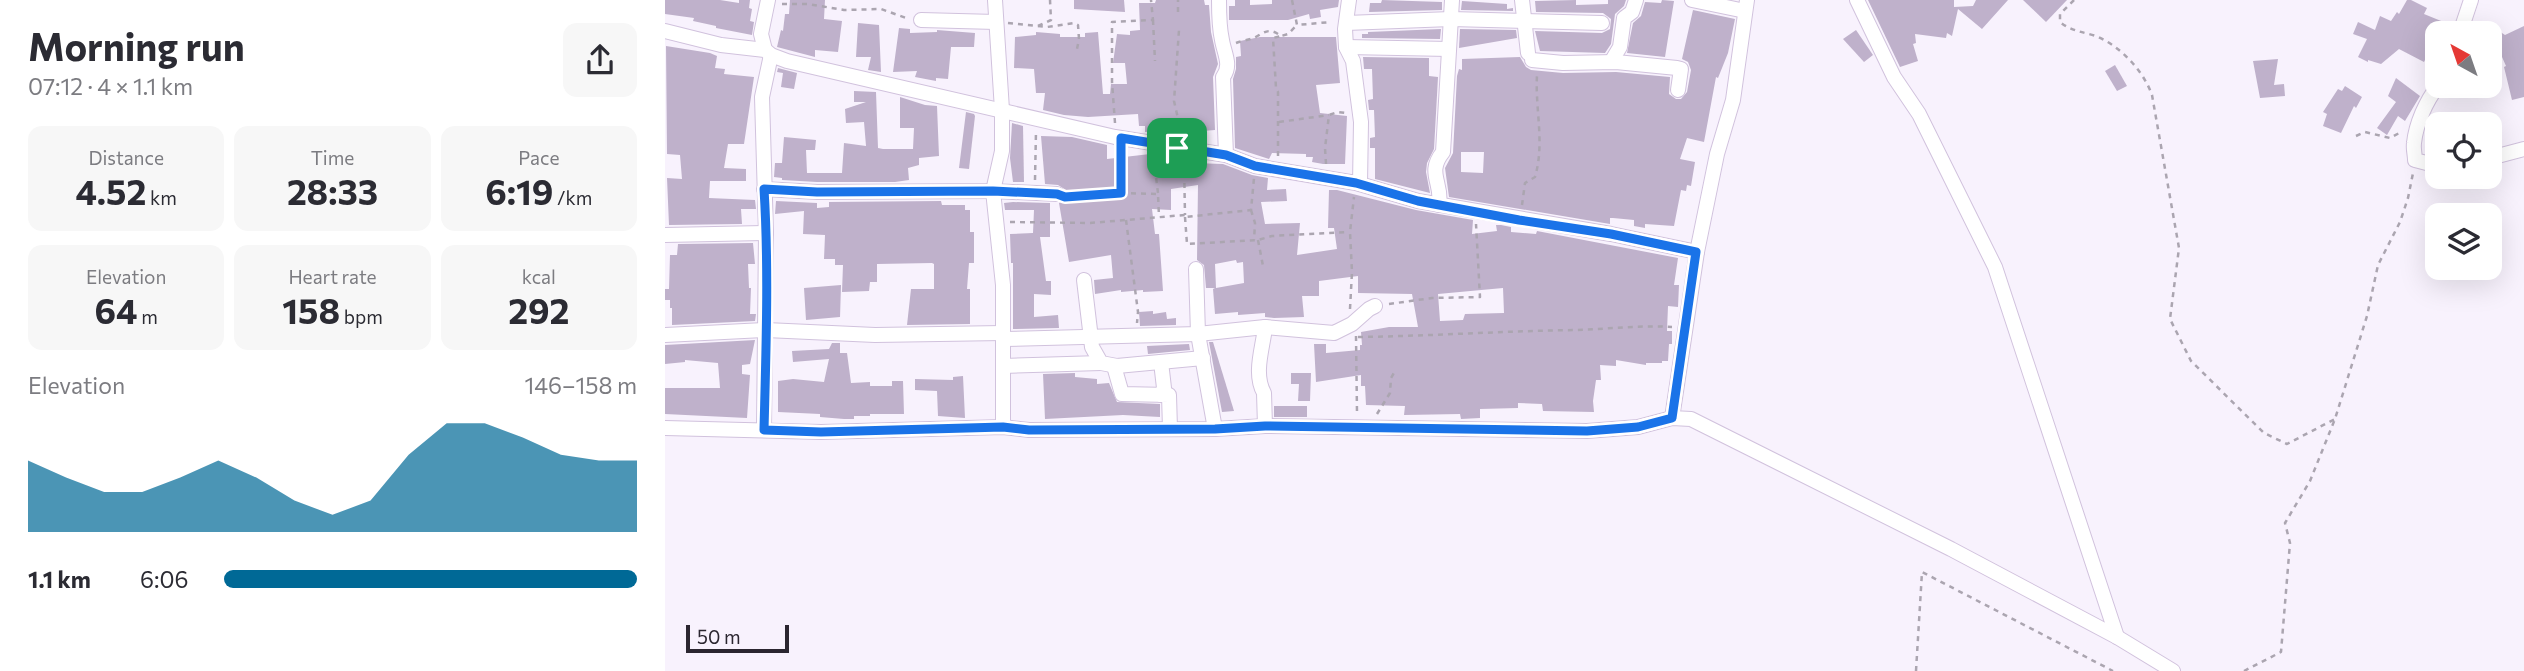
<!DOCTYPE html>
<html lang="en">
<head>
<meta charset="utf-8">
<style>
	body { margin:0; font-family:Commissioner,sans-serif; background:#f7f7f7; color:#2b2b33; height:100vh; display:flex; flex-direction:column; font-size:26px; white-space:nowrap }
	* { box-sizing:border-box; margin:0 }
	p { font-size:23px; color:#7c7c81 }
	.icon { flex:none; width:38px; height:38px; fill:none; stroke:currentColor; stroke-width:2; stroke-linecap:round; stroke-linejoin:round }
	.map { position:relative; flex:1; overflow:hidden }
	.side { display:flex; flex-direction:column; background:#fff; width:665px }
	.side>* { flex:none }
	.needle { width:46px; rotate:320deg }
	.controls { position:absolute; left:1760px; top:21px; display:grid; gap:14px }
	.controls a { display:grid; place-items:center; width:77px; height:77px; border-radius:14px; background:#fff; box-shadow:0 7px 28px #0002; font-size:35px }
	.scale { position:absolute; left:21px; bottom:18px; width:103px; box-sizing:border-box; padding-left:7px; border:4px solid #2b2630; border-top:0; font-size:19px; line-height:24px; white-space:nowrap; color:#2b2630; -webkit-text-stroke:5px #f8f2fd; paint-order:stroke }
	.pin { position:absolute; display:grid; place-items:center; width:60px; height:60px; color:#fff; margin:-30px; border-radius:14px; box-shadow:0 4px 10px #0006 }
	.round { display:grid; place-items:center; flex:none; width:74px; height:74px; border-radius:14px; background:#f7f7f7 }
	.headline { display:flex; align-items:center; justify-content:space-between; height:119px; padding:0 28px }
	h1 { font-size:38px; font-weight:700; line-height:52px }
	.stats { display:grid; grid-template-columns:repeat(3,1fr); gap:10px; height:119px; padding:7px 28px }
	.stats div { display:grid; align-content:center; border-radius:14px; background:#f7f7f7; text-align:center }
	.stats b { font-size:35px; font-weight:700 }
	.stats small { font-size:19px; font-weight:400 }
	.stats p { font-size:19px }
	.chart { height:196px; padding:14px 28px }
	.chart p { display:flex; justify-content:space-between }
	.chart svg { width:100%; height:126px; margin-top:7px; fill:#006996; opacity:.7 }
	ul { padding:0 28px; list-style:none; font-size:23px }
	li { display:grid; grid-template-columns:112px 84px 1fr; align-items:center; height:52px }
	li i { height:18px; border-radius:9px; background:#006996 }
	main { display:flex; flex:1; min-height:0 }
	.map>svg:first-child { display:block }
	.building { fill:#bfb1cb; fill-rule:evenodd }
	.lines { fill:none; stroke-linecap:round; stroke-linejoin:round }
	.street-casing { stroke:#d1c2dd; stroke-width:16 }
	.path { stroke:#aba5b0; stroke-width:2.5; stroke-dasharray:5 5; stroke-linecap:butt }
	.street { stroke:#fff; stroke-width:14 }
	.route-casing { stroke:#fff; stroke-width:14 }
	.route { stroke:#1a73e8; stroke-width:9 }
</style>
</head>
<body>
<main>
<section class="side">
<div class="headline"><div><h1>Morning run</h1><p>07:12 · 4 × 1.1 km</p></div><a class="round"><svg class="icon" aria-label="share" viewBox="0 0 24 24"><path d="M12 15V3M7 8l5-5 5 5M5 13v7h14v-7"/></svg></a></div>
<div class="stats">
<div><p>Distance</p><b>4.52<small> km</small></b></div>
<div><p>Time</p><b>28:33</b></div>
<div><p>Pace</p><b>6:19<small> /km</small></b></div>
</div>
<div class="stats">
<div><p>Elevation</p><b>64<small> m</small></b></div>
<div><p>Heart rate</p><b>158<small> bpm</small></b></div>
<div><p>kcal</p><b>292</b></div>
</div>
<div class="chart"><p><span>Elevation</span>146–158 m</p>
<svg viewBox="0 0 160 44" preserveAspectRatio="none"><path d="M0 44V19L10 25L20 30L30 30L40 25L50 19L60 25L70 33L80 38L90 33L100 17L110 6L120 6L130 11L140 17L150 19L160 19V44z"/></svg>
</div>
<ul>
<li><b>1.1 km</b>6:06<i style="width:100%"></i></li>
</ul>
</section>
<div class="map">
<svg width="1859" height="671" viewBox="0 0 1859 671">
	<rect width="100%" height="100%" fill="#f8f2fd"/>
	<!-- building -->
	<g class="building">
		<path d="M0,0H55L74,3V0H85L84,8L87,9L85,21L89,22L87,35L51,28V26L28,21L29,18L0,14Z"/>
		<path d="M125,0H160L159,19L177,21L173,52L150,50V57L112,47L116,30L118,31L120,14H124Z"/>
		<path d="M409,0H459L460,12L409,9Z"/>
		<path d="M491,0H539L540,5H544L546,32L553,64L548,77L550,130L525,132L524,129L480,132V126H474L473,114L423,117L399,115L378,110L380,93H371L369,69L349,68L350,37L371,35V32L395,34V37H420V33L433,32L438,94H445L446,84H462L460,63H448L452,34L465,35V31L475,30L474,3H490Z"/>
		<path d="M570,0H585V5L607,4V0H674L673,7L655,10L656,17L645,19L644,14L623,20H564V6H570Z"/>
		<path d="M717,0L777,2V10L704,12L705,3H716Z"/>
		<path d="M911,0V5L943,4V0H961L959,6L950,14L946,44L940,53L875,51L870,31L937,33L945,29L946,19L938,13L871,12L870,1Z"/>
		<path d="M997,0L1009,1L1000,57L962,53L968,23L976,16L980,2L996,3Z"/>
		<path d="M1203,0H1289V7L1308,6L1311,0H1343L1317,29L1293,9L1287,36L1282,33L1281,38L1250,34L1251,43L1248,44L1253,61L1235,67Z"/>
		<path d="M1358,0H1402L1381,22Z"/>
		<path d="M1742,0H1746L1762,8L1759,14L1781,23L1776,33H1773V40L1763,59L1761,58L1759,62L1734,49L1716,64L1703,60V62L1693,57L1702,39L1688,34L1693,22L1710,30L1715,16L1726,21L1732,12L1734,14Z"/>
		<path d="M797,1L842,4V9L848,8V11L796,10Z"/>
		<path d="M1028,10L1070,19L1063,53L1053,78L1051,77L1039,142L1022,138L1015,159L1030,162L1026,186L1022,185L1021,191L1016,190L1009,226L980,224V228L969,226V220L948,218H945V224L784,197L780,168L788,153L792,76L794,69L797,70V59L855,57L861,67L866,70L898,73L951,72L1005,77L1004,94L1011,99H1016L1022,92L1026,70L1023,62L1017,59ZM796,152H819L818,173L796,172Z"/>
		<path d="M193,23L214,25L216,72L203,70L206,57H191Z"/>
		<path d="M1822,23L1840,35L1859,26V97L1847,100L1839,67L1841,66Z"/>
		<path d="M234,28L245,29V33L272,32V30L310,33L309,47H286L283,79L271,78V81L250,77L252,71L228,72Z"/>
		<path d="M776,29L775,39L697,38V34H703V32Z"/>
		<path d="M795,29L851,30L852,38L794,48Z"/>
		<path d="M1191,30L1208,55L1199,62L1178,39Z"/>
		<path d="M595,37H671L675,83L651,85L655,113L682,116L680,164H658L647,162L648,157H641V154L607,153L604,159L570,148L568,79L571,69V57L576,56L575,41Z"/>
		<path d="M1,46L45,53L52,56L50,68L60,69L59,74L89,77L79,144H63L59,168L81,169V181H45L44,198L90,200L91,209H76L77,224L4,225L2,178L17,179L15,155L2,154Z"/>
		<path d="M698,57L764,58V76L773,77L769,149L762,163L761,172L765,193L710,179V148H705V138L710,137L709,110H704L703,100L708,99L707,69H699Z"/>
		<path d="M1613,59L1609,85L1619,84L1620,96L1595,98L1588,61Z"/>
		<path d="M1450,65L1462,86L1452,91L1440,71Z"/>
		<path d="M113,68L132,73L129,89L116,87L118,73L112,72Z"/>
		<path d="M1731,78L1755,96L1740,121L1733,116L1722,135L1712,128L1731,102L1723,96Z"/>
		<path d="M1680,86L1697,97L1691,108L1689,106L1676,133L1658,126L1662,114L1658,112L1673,89L1677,91Z"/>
		<path d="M189,91L211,92L213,148L218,149H248L249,128H235V97L260,105L272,106L274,156L254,158V165L243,168L244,180L230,182H152L117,180V178L109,177L110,163H117L119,137L151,140L150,150H141L142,173H177L179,143L201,146L199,122L181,123L180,109L201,102H189Z"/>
		<path d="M301,112L309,114L310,116L304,169L294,168Z"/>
		<path d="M347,123L358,126L359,182H348L345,158Z"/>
		<path d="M376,136L407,137L442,145V159L485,154V159L499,161L529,160V163L558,164L587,175L603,178L602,190L621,189L622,201L596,202L600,224L635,223L632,255L672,249L669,228H663L664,190H672L751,210L808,220L807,234L832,231L831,225H836L846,227V232L871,234L872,231L1013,258L1009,285H1014L1013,307L1003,306L1002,331H1007V344H1004L1003,361H997V363H981V365L951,360V366L935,365L936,380H931L928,401L929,412L878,411L877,404L853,403V408L815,409V418L796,419L795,414L739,415L740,406L701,405L700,386H696V375L651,382L649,344H661V353L695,350V345H697L696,332L724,327H753L747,294L693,293V276L654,281V296H637L639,317L609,318L600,317V313L573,315V312L550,314L548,289L550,288H541L539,265L532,260L533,185L506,189V210L487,209L490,234H494L498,291L478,292V290L456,292V290L430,294L429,280L448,278L446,255L404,262L394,203L400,199L401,190L393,185L380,184ZM571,260L572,263L578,262L579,283L551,288L550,264ZM838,288L839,313L800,314L798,320L775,321L773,294Z"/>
		<path d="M111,201L152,203V208L164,207V202L276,201L277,205H300V210H305V232H309V263H304L302,289H305V324L242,325L246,289H269V264L267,263L212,264V282H205L204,291L177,292L178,265H170V259H159L160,235L138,234L139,211L110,214Z"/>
		<path d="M348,202L385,203V237H375L381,281H386V295L369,294V317L393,315L394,328L348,329V263H346L345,234L368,233L369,210H340L339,203Z"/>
		<path d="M88,243L90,264H83L84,288H86L85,314H91L90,321L7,325V308H5V300H0V289H4L5,255H12L13,244Z"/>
		<path d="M176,285L175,317L141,320L139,288Z"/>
		<path d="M488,311V314L501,312L502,319L511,318V325L475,326L474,312Z"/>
		<path d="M90,340L85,364L77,365V374L85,375L82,418L0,414V388H55L53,363L20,360V362L0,364V345Z"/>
		<path d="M544,342H548L569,411L557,412Z"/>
		<path d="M167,343H175V353H182L186,383L205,382V386H227V381H238L239,414H205V416H189V419H179L155,417V414L113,412V381L128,379L159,382L164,359L128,362L127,351L164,349Z"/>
		<path d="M524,344L525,350L483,354L482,346Z"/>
		<path d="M410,373V377L432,379V384L444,383L452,402L495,404V417L458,415L380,419L378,374Z"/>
		<path d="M626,373H646L645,401H633L634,384H626Z"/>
		<path d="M298,376L300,418L273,416L272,391L250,390V379L288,380V377Z"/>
		<rect x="609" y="406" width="33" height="11"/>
	</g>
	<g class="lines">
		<defs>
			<g id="street">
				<path d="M554,0C554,13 554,27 557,40C559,53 567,65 558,77L561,155"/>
				<path d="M684,0L680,29L681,47L688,61L696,122L695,184"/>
				<path d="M857,0L863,53"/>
				<path d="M1027,0L1080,11"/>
				<path d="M1192,0L1229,77L1254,114L1330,267L1452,637"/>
				<path d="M256,20L331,22"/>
				<path d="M681,23L786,19L937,23"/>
				<path d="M0,31L56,45L100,50L106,55L122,61L450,137L561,155L590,166L691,183L753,201L946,234L1032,252"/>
				<path d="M1795,33L1806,0"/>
				<path d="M681,47L784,49"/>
				<path d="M100,50L96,34L103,0"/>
				<path d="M867,60L898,63L951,62L1012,68L1016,69L1013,90"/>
				<path d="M946,62L955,47L959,18L967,12L971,0"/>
				<path d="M1825,158L1859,149"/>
				<path d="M1773,166L1750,160C1750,154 1748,149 1749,143C1751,124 1761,101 1773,86"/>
				<path d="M99,189L152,192L328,191L337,151V110L330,0"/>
				<path d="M774,205C778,183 761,173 778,152L787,0"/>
				<path d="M0,235L101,233"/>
				<path d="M531,269L533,334L550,429"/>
				<path d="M419,280L427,347L436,363L452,366L538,358"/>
				<path d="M600,327C598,348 588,373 599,393L600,426"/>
				<path d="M0,335L101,330L210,335L338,333"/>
				<path d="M339,339L533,334L600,327L669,333L687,324L704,309L710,306"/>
				<path d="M338,366L436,363"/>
				<path d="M449,366L457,394L504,395L505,429"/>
				<path d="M496,395L499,388L496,362"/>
				<path d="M1007,418L1032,252L1052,154L1068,100L1082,0"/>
				<path d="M338,427V285L328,191L392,194"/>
				<path d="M0,428L156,432L338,427L364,430L550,429L600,426L922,431L973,427L1007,418L1026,419L1286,549L1452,637L1508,671"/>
				<path d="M99,430L101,233L97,97L106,55"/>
			</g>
		</defs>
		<!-- street casing -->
		<use href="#street" class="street-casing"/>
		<!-- path -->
		<g class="path">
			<path d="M627,0L632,25L666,22"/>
			<path d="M1409,0L1395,14V22C1406,31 1418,32 1431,36C1455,46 1478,70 1487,95L1514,248L1505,319L1526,361L1599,433L1622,444L1670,419"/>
			<path d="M117,4H143L179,10L216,9L244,19"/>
			<path d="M513,12V0"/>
			<path d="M488,20L490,61"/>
			<path d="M343,23L382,27L409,23L413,25L414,39L412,49"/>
			<path d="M373,26L386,20L385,0"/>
			<path d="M571,43C576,41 583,40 589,38C600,32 604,27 616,36L623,34L632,25"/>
			<path d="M614,122L664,115"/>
			<path d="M450,123L447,82V22L488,20L486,0"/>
			<path d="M513,135L514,123L509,101L514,30"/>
			<path d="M1691,136L1700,132L1725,138L1736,132"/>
			<path d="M613,156V92L611,88L608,38L616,36"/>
			<path d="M519,163L520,215"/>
			<path d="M661,164L660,148L664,115L673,112L681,113"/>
			<path d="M370,180L371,131"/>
			<path d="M456,193L493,194L494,217"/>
			<path d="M493,193L490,169L496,168L518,170"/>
			<path d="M405,196L456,193V153"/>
			<path d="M857,205L860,183L870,177C880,143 870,110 872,75"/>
			<path d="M586,210L590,223L589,240"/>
			<path d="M520,217L522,244L593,240L607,236L683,232"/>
			<path d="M461,220L473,312L472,323"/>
			<path d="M345,222L425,223L520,215V217L586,210L589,178"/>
			<path d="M593,240L598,266"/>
			<path d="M724,304L767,298L815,297L811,224"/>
			<path d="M685,309L687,272L685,232L689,197"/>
			<path d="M691,336L692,413"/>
			<path d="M693,337C766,336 838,331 911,330C943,329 975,325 1007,327"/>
			<path d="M712,414L725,393L726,378L730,371"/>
			<path d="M1251,671L1257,572L1448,671"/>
			<path d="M1579,671L1616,652L1625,543L1620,523L1645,481L1670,419L1702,316L1713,265L1735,222L1743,198L1748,173"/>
		</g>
		<!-- street -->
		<use href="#street" class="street"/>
	</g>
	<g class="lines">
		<defs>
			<path id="route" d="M456,138L561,155L590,166L691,183L753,201L854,220L946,234L1031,252L1007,418L973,427L922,431L600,426L550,429L364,430L338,427L156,432L99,430C101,350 104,269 99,189L152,192L328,191L392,194L400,197L456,193Z"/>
		</defs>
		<!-- route casing -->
		<use href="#route" class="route-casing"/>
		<!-- route -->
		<use href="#route" class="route"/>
	</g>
</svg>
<div class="controls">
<a><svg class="needle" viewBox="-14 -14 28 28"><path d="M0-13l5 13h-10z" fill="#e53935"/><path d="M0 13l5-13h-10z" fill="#7c7c81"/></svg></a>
<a><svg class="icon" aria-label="locate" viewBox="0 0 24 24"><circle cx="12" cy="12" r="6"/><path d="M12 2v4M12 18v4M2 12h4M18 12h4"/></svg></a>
<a><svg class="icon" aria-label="layers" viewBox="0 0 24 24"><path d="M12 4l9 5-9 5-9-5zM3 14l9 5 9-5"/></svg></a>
</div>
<div class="scale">50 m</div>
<div class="pin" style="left:512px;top:148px;background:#1e9e55"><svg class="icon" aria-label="arrive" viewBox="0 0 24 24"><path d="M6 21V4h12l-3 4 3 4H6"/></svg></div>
</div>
</main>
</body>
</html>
